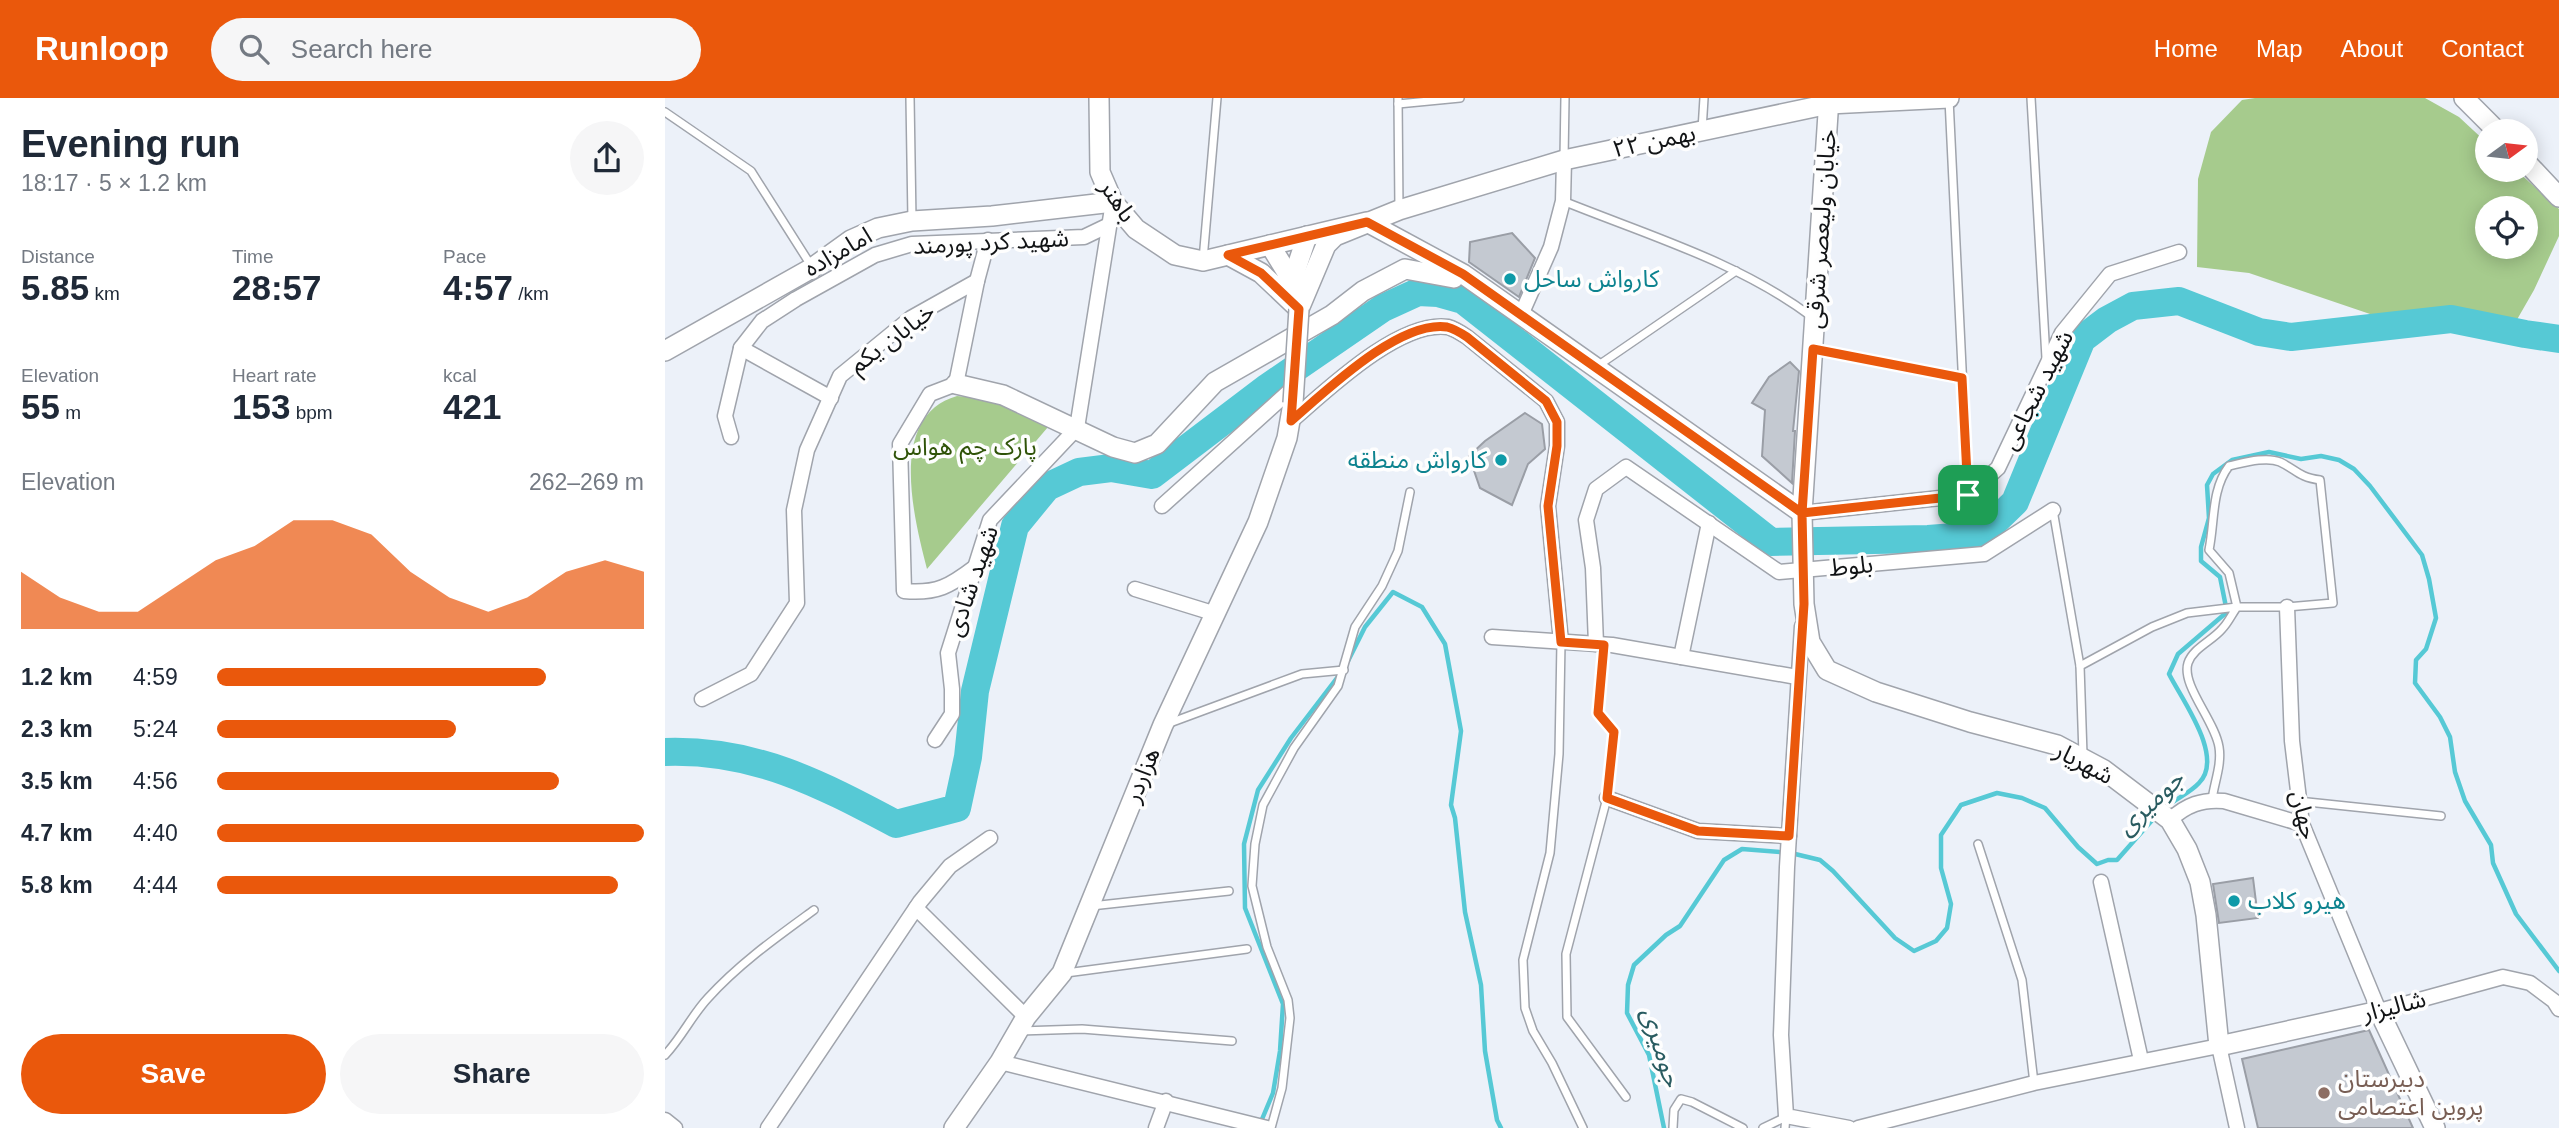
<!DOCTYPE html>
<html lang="en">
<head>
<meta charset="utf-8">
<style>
	body { margin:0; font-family:Arial,"Noto Sans Arabic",sans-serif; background:#f6f6f7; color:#1f2937; height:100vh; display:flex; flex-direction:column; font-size:26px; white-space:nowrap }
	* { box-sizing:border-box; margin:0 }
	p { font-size:23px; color:#747a83 }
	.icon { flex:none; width:38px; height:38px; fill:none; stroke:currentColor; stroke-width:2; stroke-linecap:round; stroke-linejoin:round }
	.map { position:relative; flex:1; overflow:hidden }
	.panel { display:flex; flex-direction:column; background:#fff; width:665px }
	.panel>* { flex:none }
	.needle { width:46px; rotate:75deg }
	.tools { position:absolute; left:1810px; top:21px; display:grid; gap:14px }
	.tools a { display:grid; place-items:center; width:63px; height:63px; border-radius:50%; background:#fff; box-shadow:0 4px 18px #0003; font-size:35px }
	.pin { position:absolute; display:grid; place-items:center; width:60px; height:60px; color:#fff; margin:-30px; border-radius:14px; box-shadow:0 4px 10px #0006 }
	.round { display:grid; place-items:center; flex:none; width:74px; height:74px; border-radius:37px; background:#f6f6f7 }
	.summary { display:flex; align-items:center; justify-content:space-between; height:119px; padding:0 21px }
	h1 { font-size:38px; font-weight:600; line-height:52px }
	.figures { display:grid; grid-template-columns:repeat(3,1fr); gap:10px; height:119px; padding:7px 21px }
	.figures div { display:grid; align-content:center }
	.figures b { font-size:35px; font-weight:600 }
	.figures small { font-size:19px; font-weight:400 }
	.figures p { font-size:19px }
	.chart { height:196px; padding:14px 21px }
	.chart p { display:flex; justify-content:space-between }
	.chart svg { width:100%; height:126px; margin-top:7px; fill:#ea580c; opacity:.7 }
	.primary-button { display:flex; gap:14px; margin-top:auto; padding:14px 21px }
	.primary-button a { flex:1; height:80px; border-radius:42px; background:#ea580c; color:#fff; font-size:28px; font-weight:600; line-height:80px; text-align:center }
	.primary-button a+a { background:#f6f6f7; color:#1f2937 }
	ul { padding:0 21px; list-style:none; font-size:23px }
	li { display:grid; grid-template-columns:112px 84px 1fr; align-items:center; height:52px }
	li i { height:18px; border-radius:9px; background:#ea580c }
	header { display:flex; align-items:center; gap:42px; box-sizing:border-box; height:98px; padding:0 35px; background:#ea580c; color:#fff }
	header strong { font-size:33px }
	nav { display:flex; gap:38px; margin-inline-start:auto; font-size:24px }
	.search { width:490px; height:63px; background:#f6f6f7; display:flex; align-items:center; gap:18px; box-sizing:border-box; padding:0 24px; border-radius:38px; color:#747a83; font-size:26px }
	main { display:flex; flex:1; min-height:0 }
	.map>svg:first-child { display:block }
	.green { fill:#a6cb8d; fill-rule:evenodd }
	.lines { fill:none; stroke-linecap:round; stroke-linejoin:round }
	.stream { stroke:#56c9d5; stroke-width:4.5 }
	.river { stroke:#56c9d5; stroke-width:28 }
	.building { fill:#c4c9d1; stroke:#9a9ea6; stroke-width:2 }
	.lane-casing { stroke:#a0a4ac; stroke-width:10 }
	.street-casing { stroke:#a0a4ac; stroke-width:17 }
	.secondary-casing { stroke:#a0a4ac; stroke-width:22 }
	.lane { stroke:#fff; stroke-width:7 }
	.street { stroke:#fff; stroke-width:14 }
	.secondary { stroke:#fff; stroke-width:19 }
	.secondary-bridge-casing { stroke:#a0a4ac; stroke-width:22; stroke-linecap:butt }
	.secondary-bridge { stroke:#fff; stroke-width:19 }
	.route-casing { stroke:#fff; stroke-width:14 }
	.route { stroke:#ea580c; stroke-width:9 }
	.culture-dot { fill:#0f9aa8; stroke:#fefefe; stroke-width:2.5 }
	.education-dot { fill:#8d6e63; stroke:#fefefe; stroke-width:2.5 }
	.labels { text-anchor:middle; stroke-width:7; stroke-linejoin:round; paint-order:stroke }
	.street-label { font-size:24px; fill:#121416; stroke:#fefefe }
	.culture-label { font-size:24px; fill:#0d838f; stroke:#fefefe; text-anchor:start }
	.park-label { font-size:24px; fill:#2f5308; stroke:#fefefe }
	.education-label { font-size:24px; fill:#785e54; stroke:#fefefe; text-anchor:start }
	.water-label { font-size:26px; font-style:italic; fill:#295b60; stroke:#fefefe }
</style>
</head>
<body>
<header>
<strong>Runloop</strong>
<div class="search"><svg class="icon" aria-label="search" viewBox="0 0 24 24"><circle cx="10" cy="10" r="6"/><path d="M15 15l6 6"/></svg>Search here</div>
<nav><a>Home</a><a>Map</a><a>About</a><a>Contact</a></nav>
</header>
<main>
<section class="panel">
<div class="summary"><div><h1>Evening run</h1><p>18:17 · 5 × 1.2 km</p></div><a class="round"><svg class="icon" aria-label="share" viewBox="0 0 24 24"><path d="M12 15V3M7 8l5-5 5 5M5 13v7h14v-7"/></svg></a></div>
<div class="figures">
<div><p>Distance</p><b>5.85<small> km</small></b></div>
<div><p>Time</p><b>28:57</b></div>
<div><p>Pace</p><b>4:57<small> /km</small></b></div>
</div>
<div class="figures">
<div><p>Elevation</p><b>55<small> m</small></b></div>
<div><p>Heart rate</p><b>153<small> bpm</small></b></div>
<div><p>kcal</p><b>421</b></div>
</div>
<div class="chart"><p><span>Elevation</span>262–269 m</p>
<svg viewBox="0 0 160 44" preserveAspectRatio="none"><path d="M0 44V24L10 33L20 38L30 38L40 29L50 20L60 15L70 6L80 6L90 11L100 24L110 33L120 38L130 33L140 24L150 20L160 24V44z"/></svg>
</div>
<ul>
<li><b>1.2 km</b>4:59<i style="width:77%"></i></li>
<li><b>2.3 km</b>5:24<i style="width:56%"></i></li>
<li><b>3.5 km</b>4:56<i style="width:80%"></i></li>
<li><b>4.7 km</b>4:40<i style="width:100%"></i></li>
<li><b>5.8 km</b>4:44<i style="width:94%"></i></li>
</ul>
<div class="primary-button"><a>Save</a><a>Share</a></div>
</section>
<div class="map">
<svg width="1894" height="1030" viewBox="0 0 1894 1030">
	<rect width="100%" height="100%" fill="#ecf1f9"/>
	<!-- green -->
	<g class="green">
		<path d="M1590,0H1760L1794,19L1822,45V72H1851L1894,111V138L1869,192L1846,232L1705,216L1584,175L1532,169L1533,81L1546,34L1577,2ZM1822,110H1860V149H1822Z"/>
		<path d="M292,298L323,301L383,329L262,471C249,420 222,318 292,298Z"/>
	</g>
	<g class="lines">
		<!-- stream -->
		<g class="stream">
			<path d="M683,563L700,529L728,494L757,509L780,546L796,633L786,707L790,720L800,814L816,887L820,953L832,1022L836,1030"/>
			<path d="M1499,711C1509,701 1524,696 1534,685C1560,659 1517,602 1504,576L1513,556L1562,514L1555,479L1536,463V449L1544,420L1542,387L1548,376L1567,362L1604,354L1636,361L1656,358L1674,362L1689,371L1705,388L1757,457L1764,481L1771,520L1761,551L1751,562L1750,585L1775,619L1785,639L1790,674L1800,703L1826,747L1828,765L1851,816L1894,873"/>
			<path d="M595,1026L608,995L615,953L618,906L580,810L579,746L593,692L626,640L675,576"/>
			<path d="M999,1030L984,957L962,915L963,887L969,867L1001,837L1015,828L1059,762L1077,751L1126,755L1155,762L1168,773L1230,840L1249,853L1271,843L1282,830L1286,806L1276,770V737L1296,707L1332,695L1357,700L1380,710L1413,749L1432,766L1443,762H1452L1490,719"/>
		</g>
		<!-- river -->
		<path class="river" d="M0,654C89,651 154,685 231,726L292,710L303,659L310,593L350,428L382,389L414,374L446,370L487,377L603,289L718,210L753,194L773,195L798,202L1106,444L1263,441L1316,437L1350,404L1417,241L1442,222L1468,208L1514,203L1594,234L1626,239L1786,221L1860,236L1894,241"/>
	</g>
	<!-- building -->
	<g class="building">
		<path d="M847,135L870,160L854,199L804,164L805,144Z"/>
		<path d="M1125,264L1134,273L1128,333H1130L1127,385L1097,358L1100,312L1087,305L1104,279Z"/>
		<path d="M860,315L877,326L880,351L863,366L847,407L815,390L804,358L820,343Z"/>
		<path d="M1588,780L1593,820L1554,825L1548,786Z"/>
		<path d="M1704,932L1748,1030H1593L1577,961Z"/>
	</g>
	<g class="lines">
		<defs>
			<g id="lane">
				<path d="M245,0L247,122"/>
				<path d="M733,0L734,112"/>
				<path d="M1366,0L1381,260"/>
				<path d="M1284,1L1303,394"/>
				<path d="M733,6L795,0"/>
				<path d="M0,14L86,73L147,169"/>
				<path d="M1037,32L1039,0"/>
				<path d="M899,61L900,0"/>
				<path d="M898,103C982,137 1074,164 1147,219"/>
				<path d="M538,162L552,0"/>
				<path d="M1149,251L1297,280"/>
				<path d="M931,269L1071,173"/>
				<path d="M1388,412L1415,568"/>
				<path d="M896,544L894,656L885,755L858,862L860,910L868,933L887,965L918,1030"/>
				<path d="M939,547L933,615L949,634L942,700L901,856L902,919L961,999"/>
				<path d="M502,626L637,576L679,572"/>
				<path d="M1418,657L1415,568L1487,529L1522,515L1572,509H1622L1668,505L1655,382C1633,379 1632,372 1615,364C1601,358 1578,365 1564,368C1546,392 1550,423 1544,452L1564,475L1572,509C1567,516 1563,525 1557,531C1547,543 1528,550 1523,565C1516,587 1550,623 1554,649C1557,667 1549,685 1547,702"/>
				<path d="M1633,703L1776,718"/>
				<path d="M1313,746L1357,882L1369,985"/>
				<path d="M426,808L564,793"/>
				<path d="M401,875L582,851"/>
				<path d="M355,933L417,931L567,943"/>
				<path d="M0,957C17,939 27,917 43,900C75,865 112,839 149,812"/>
				<path d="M606,1030L617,990L625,920L623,902L602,849L587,788L590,746L598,707L629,650L673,588L690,529L717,488L733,453L745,394"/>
				<path d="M1008,1030L1009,1012L1016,1001L1027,1004L1078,1030"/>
				<path d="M1098,1030L1121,1019"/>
				<path d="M1120,1030L1121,1018"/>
			</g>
			<g id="street">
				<path d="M856,217L886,149L898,103L899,62"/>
				<path d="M76,250L166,300"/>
				<path d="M626,323C661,293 734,222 783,229C790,231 796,235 802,239L881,303L892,324V348L883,408L896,544"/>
				<path d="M66,339L60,318L76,250L97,223L131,201L210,157L247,146L419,139L444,127"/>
				<path d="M497,408L629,289"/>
				<path d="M1137,415L1303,397L1333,370L1397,235L1445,176L1514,154"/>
				<path d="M310,469C285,488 272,496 239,493L235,346L265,296L291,286L312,183L323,142"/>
				<path d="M470,491L551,516"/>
				<path d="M1622,509L1627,643L1637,726L1714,913L1838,879L1865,885L1889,903L1894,911"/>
				<path d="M1137,528L1122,769L1116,937L1121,1018L1184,1030"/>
				<path d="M827,539L947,547L1132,579"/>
				<path d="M931,546L928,470L921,422L931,391L961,369L1114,474L1319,456L1388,412"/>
				<path d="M1016,559L1044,425"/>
				<path d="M37,601L86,576L132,505L129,412L142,352L175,278L246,220L312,183"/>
				<path d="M270,642L287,616V591L283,555L325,422L412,330L448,104"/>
				<path d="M942,700L1033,733L1124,738"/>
				<path d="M1505,722C1521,707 1537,701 1559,703L1637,726"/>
				<path d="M1436,784L1476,962"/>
				<path d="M251,810L361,919"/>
				<path d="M335,964L602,1030"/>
				<path d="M0,1022L10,1030"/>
				<path d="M103,1030L255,804L285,768L325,740"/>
				<path d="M491,1030L501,1003"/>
				<path d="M1193,1030L1369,985L1554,948L1572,1030"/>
			</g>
			<g id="secondary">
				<path d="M434,0L435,74L448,104L471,131L510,157L538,163L702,124L798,176L1137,415"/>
				<path d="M1164,0L1137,415L1139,506L1145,544L1162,572L1211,594L1305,624L1392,647L1439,672L1505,722L1522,751L1535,784L1541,817L1554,948L1714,913L1770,1030"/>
				<path d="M1799,0L1832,33"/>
				<path d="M1860,63L1894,99"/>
				<path d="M605,147L621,173L627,190"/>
				<path d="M563,157L596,175L634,211"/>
				<path d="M634,206L631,171L642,138"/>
				<path d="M634,211L661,147L670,138L734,112L899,62L1164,6L1284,0"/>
				<path d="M0,253L147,170L186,142L213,130L247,123L327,118L448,104"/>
				<path d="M291,286L338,297L448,349L470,355L492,346L550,284L667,217L698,193L740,171L789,180"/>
				<path d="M289,1030L335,964L361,919L397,875L498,627L593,424L622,340L628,305"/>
			</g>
		</defs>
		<!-- lane casing -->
		<use href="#lane" class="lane-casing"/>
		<!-- street casing -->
		<use href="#street" class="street-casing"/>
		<!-- secondary casing -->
		<use href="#secondary" class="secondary-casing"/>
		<!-- lane -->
		<use href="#lane" class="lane"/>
		<!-- street -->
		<use href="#street" class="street"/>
		<!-- secondary -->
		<use href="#secondary" class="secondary"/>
		<defs>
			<path id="secondary-bridge" d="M628,305L634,211"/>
		</defs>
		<!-- secondary-bridge casing -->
		<use href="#secondary-bridge" class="secondary-bridge-casing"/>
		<!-- secondary-bridge -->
		<use href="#secondary-bridge" class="secondary-bridge"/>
	</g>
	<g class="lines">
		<defs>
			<path id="route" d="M1303,397L1137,415L798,176L702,124L563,157L596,175L634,211L626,323C661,293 734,222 782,229C790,231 796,235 802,239L881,303L892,324V348L883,408L896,544L939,547L933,615L949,634L942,700L1033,733L1124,738L1139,506L1137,415L1148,251L1297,280L1303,397"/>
		</defs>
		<!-- route casing -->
		<use href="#route" class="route-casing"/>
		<!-- route -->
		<use href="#route" class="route"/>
	</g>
	<!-- markers -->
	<g class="culture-dot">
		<circle cx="845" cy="181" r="7"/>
		<circle cx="836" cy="362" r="7"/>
		<circle cx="1569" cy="803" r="7"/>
	</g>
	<circle class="education-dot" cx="1659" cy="995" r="7"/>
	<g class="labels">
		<!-- street labels -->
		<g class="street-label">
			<text transform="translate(989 43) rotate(-12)" y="8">۲۲ بهمن</text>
			<text transform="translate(453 103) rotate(57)" y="8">باهنر</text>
			<text transform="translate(1156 131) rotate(-86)" y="8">خیابان ولیعصر شرقی</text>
			<text transform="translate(326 144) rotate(-3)" y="8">شهید کرد پورمند</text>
			<text transform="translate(173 154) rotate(-30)" y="8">امامزاده</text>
			<text transform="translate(227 240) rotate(-37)" y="8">خیابان یکم</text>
			<text transform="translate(1372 292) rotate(-63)" y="8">شهید شجاعی</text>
			<text transform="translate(1186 468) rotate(-5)" y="8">بلوط</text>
			<text transform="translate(307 483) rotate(-71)" y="8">شهید شادی</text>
			<text transform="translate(1419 665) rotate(28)" y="8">شهریار</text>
			<text transform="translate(477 677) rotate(-68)" y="8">هزاردر</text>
			<text transform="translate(1639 717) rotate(76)" y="8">جهان</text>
			<text transform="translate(1729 908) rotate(-14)" y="8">شالیزار</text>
		</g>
		<!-- culture labels -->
		<g class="culture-label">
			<text x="859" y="189">کارواش ساحل</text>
			<text x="822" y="370" text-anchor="end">کارواش منطقه</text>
			<text x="1583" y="811">هیرو کلاب</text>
		</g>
		<!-- park labels -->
		<g class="park-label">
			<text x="300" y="357">پارک چم هواس</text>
		</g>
		<!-- education labels -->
		<g class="education-label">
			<text x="1673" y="989">دبیرستان<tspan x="1673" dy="28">پروین اعتصامی</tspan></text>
		</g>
		<!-- water labels -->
		<g class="water-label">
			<text transform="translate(1485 704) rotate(-43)" y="9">جومیری</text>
			<text transform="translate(997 949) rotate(73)" y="9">جومیری</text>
		</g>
	</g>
</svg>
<div class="tools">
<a><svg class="needle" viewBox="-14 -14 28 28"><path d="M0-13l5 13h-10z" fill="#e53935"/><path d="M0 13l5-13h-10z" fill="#747a83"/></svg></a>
<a><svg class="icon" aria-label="locate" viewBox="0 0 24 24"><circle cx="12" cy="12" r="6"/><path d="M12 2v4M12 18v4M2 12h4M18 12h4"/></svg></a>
</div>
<div class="pin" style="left:1303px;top:397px;background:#1e9e55"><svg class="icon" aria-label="arrive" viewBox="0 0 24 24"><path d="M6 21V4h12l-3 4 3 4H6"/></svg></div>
</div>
</main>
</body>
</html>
